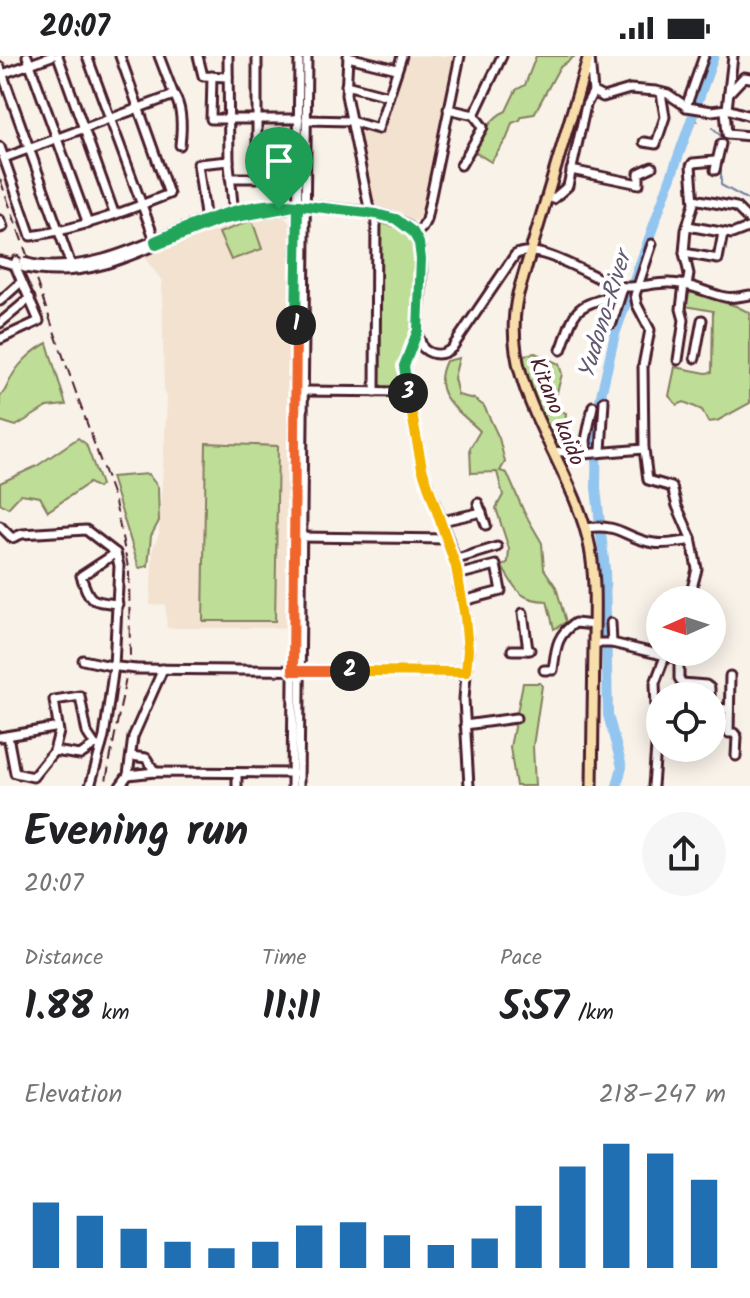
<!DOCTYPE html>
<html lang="en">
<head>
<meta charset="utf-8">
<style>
	body { margin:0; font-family:Kalam,sans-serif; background:#f6f6f6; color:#202124; height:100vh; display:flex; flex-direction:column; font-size:30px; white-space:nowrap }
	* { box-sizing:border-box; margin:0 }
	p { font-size:26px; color:#757577 }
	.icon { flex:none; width:44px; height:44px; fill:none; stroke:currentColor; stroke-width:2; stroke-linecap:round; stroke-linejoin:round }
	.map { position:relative; height:730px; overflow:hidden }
	.sheet { display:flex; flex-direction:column; background:#fff; flex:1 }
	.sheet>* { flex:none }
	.needle { width:52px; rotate:267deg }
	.fabs { position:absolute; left:646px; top:530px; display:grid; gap:16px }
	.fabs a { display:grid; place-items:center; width:80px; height:80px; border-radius:50%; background:#fff; box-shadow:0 4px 20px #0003; font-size:40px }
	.pin { position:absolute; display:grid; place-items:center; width:68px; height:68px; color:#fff; margin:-82px -34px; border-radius:50% 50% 50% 0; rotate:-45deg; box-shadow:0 0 8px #0007 }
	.pin .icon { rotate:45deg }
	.km { position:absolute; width:40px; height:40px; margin:-20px; border-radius:50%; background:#222; color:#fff; font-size:22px; line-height:40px; text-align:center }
	.round { display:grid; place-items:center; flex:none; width:84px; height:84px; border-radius:42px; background:#f6f6f6 }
	.overview { display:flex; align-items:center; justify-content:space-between; height:136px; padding:0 24px }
	h1 { font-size:44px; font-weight:700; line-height:60px }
	.figures { display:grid; grid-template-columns:repeat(3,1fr); gap:12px; height:136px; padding:8px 24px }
	.figures div { display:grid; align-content:center }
	.figures b { font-size:40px; font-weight:700 }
	.figures small { font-size:22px; font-weight:400 }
	.figures p { font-size:22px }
	.chart { height:224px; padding:16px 24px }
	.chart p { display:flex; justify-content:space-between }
	.chart svg { width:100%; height:144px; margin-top:8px; stroke:#1f6fb2; stroke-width:6 }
	.status { display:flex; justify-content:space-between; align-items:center; height:56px; padding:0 40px; background:#fff; direction:ltr }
	.status svg { height:22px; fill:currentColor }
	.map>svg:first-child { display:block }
	.built { fill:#f2e2cf }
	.green { fill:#bedd96; stroke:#847e60; stroke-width:2 }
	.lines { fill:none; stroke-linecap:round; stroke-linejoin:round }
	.stream { stroke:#7583a1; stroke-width:2 }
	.river { stroke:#92c5ef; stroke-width:10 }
	.minor-casing { stroke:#4a1f2b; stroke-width:13 }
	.major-casing { stroke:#4a1f2b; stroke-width:15 }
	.minor { stroke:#fff; stroke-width:7 }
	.major { stroke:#f8deab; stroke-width:9 }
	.rail { stroke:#4a1f2b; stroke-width:2; stroke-dasharray:12 6; stroke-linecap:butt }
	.minor-bridge-casing { stroke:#4a1f2b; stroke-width:13; stroke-linecap:butt }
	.minor-bridge { stroke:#fff; stroke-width:7 }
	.split-1-casing { stroke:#fff; stroke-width:16 }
	.split-2-casing { stroke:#fff; stroke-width:16 }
	.split-3-casing { stroke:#fff; stroke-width:16 }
	.split-4-casing { stroke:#fff; stroke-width:16 }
	.split-1 { stroke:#22a559; stroke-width:10 }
	.split-2 { stroke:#f0652b; stroke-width:10 }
	.split-3 { stroke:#f5b400; stroke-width:10 }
	.split-4 { stroke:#22a559; stroke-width:10 }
	.labels { text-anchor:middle; stroke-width:8; stroke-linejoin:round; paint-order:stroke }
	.street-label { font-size:22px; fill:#4a1f2b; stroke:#fff }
	.water-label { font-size:24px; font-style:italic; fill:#635970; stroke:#fff }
</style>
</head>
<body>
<div class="status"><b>20:07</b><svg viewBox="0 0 49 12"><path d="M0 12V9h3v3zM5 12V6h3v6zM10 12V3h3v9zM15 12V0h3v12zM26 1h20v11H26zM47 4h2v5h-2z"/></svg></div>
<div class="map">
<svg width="750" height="730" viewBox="0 0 750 730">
	<rect width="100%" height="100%" fill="#f9f2e9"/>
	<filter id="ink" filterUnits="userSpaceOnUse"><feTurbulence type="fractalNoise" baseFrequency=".0125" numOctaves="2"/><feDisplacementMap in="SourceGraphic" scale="16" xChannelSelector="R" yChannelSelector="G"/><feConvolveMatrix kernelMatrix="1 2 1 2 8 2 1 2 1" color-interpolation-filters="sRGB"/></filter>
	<g filter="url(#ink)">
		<!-- built -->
		<g class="built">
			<path d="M404,0H456L422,162L413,165L401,157L376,152L371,146L356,73L358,70L380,77Z"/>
			<path d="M283,160L290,168L285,572H167L165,548L150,549L153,492L159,478L167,344L164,333L162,225L144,201L246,163Z"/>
		</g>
		<!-- green -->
		<g class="green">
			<path d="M536,0H575L559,12L534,58L522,60L520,64L512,67L507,82L491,106L475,96C482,80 489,62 506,55L516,34L525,29Z"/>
			<path d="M252,164L262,193L231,204L219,177Z"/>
			<path d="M376,166L398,171L409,180L417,200L414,275L402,303L403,331L399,333H375Z"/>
			<path d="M690,236L736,250L750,257V347L717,365L708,366L702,354L684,346L677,349L669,340L675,311L706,317L712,316L713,255L685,250Z"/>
			<path d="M47,287L66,349L47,351L16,370L0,365V341C6,335 6,332 10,324C17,309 32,295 47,287Z"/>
			<path d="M535,297L559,308L562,318L553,351L566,357L564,391L557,390L525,320L523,299Z"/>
			<path d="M459,302L454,322L458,339L474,343L484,350L499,382L505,406L500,415L507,417L524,456L542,487L544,513L556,531L566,566L554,573L547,545C518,544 516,533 502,511L508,506L509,493L496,452L503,439L497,416L471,417L470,392L480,375C458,353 429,340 446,305Z"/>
			<path d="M78,382L86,388L101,429L98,432L89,427L48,455L40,441L21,438L8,452L0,447V427L37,410Z"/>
			<path d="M206,387L278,390L275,565H203Z"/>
			<path d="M148,418L158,431L159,465L151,480L148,510L139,512L111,421Z"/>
			<path d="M523,627H540L542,630L533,690L535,730H516L510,691Z"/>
		</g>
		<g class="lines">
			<!-- stream -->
			<g class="stream">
				<path d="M691,62L697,65"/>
				<path d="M713,72C723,81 726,85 722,98"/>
				<path d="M721,104V129L750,145"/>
			</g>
			<!-- river -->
			<path class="river" d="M617,730L622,711L608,659L605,513L596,432L597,357L615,278L714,0"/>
			<defs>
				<g id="minor">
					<path d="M27,0L88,168"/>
					<path d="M58,0L114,157"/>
					<path d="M87,0L156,187"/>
					<path d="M159,0L174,39C183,52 182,73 180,89"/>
					<path d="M198,0L203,20L228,21"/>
					<path d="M228,0L229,108L234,158"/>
					<path d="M348,0L346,39L370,157"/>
					<path d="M348,1L397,13"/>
					<path d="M590,2L593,36L603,41L630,33L656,35L668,38L687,51L712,55L727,53L750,60"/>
					<path d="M0,11L72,212"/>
					<path d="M0,19L52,0"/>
					<path d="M212,20L211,63H299"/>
					<path d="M346,29L388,40"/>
					<path d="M729,37L744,21L750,22"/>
					<path d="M686,51L704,0"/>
					<path d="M448,53L474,59"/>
					<path d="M727,53L733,0"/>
					<path d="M725,54L727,78L750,80"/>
					<path d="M307,64L351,65L378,73L402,0"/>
					<path d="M644,86L656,88L665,61L661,37"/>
					<path d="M0,91L31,180C79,173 124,156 169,138L120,0"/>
					<path d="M4,102L174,39"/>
					<path d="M715,105L693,107L691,110L694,147L686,174L684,197L718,203L723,177"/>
					<path d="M461,109L483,71L474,59L502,0"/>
					<path d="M571,114L639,128V117L652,111"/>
					<path d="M715,114L721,88"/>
					<path d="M230,122H257V0"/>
					<path d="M548,141L553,143L568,130L586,49L593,36"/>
					<path d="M694,143L736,151L750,165"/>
					<path d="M0,164L3,171L0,172"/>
					<path d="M206,166L198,108L229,105"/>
					<path d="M688,170L732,178L750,171"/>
					<path d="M415,178L422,172L426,164L460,0"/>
					<path d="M652,188L635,239L637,249L650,274L643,310L644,393L648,424L672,431L677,450L691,482L697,513L689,544"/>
					<path d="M684,197L689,218L687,229"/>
					<path d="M0,205L25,212"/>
					<path d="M36,209C111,217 164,173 233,155C275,145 317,150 359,155C381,158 406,160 417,182C427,201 418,256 418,279L423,292C432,300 443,300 452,292L515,199C538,185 591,221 614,229C630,235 653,226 670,227C690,227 706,237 725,241C733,243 742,240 750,239"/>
					<path d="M38,214C107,222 156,184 219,164C243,157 268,157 292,151"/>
					<path d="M0,245L21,226"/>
					<path d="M0,267L30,242"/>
					<path d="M612,267L622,235"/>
					<path d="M418,276L406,302L404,317L422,412L453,497L465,561L468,594L464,643L469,730"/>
					<path d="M0,283L39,265L15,210L16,205"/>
					<path d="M561,294C566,283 569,265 577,256C589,242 613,245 623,231"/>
					<path d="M695,302L702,264"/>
					<path d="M678,304L684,264L681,253L684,228"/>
					<path d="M302,335L407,336"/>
					<path d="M375,336L376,158"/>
					<path d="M553,395L583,398L644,393"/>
					<path d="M601,395L604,345"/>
					<path d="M587,397L586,384L593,350"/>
					<path d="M478,447L486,469"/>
					<path d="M442,465L482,456"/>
					<path d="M0,470L12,482L22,478L86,474L116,497L119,510L114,610L104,681L90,730"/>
					<path d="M586,472C623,467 624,483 654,487C665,489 676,486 687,485L691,482"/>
					<path d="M300,481L448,483"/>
					<path d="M116,497L81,520C90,547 91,545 118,548"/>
					<path d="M454,504L497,491"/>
					<path d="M457,519L496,509L501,535L463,545"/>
					<path d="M523,557L528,594"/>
					<path d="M611,567L612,587"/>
					<path d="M594,587H612L679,603V622L682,627L706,629L710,632V640"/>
					<path d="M512,594H530"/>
					<path d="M83,604L116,611"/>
					<path d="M136,613L466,616"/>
					<path d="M544,614H553C556,593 556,579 575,567L594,569"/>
					<path d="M730,620L729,677H734L737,681L736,700"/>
					<path d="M712,652L729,653"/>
					<path d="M465,669L516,662"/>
					<path d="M8,680L15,717L33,721L54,695L80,699L95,689L101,691"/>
					<path d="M0,681L54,672"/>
					<path d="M54,695L59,676L54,644L80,640L87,677L95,689"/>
					<path d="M131,700L146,702L155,716"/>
					<path d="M128,719L155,716L293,717"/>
					<path d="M120,730L128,719L133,681L163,613"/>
					<path d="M237,730V717"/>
					<path d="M292,730L299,0"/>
					<path d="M299,730L307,0"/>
					<path d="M653,730L657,678L655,627L666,598"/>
				</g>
				<path id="major" d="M589,0L518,238C496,331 573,404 590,492C596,524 594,557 594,589C593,636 593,683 592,730"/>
			</defs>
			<!-- minor casing -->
			<use href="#minor" class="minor-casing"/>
			<!-- major casing -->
			<use href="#major" class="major-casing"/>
			<!-- minor -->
			<use href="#minor" class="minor"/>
			<!-- major -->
			<use href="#major" class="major"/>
			<!-- rail -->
			<path class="rail" d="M0,123L115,446L129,516L130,601L105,730"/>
			<defs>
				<g id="minor-bridge">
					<path d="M23,206L36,209"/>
					<path d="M25,212L38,214"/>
					<path d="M118,611L136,613"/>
				</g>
			</defs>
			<!-- minor-bridge casing -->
			<use href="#minor-bridge" class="minor-bridge-casing"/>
			<!-- minor-bridge -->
			<use href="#minor-bridge" class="minor-bridge"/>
		</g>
	</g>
	<g class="lines" filter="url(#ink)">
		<defs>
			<path id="split-1" d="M279,153L220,164L156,189L155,185C199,166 249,143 298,149L296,269"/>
			<path id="split-2" d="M296,269L293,615H350"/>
			<path id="split-3" d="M350,615L466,616L468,594L465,561L456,511L422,412L408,337"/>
			<path id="split-4" d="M279,153L298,149L376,158L396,163L413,176L419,187L421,203L418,274L404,310L408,337"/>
		</defs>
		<!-- split-1 casing -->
		<use href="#split-1" class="split-1-casing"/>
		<!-- split-2 casing -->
		<use href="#split-2" class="split-2-casing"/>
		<!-- split-3 casing -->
		<use href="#split-3" class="split-3-casing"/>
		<!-- split-4 casing -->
		<use href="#split-4" class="split-4-casing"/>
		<!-- split-1 -->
		<use href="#split-1" class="split-1"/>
		<!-- split-2 -->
		<use href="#split-2" class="split-2"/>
		<!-- split-3 -->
		<use href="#split-3" class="split-3"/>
		<!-- split-4 -->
		<use href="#split-4" class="split-4"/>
	</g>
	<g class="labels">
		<!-- street labels -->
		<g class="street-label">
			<text transform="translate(558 355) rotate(68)" y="8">Kitano kaido</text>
		</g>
		<!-- water labels -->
		<g class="water-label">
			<text transform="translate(604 259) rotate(-73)" y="8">Yudono-River</text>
		</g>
	</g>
</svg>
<div class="fabs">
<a><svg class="needle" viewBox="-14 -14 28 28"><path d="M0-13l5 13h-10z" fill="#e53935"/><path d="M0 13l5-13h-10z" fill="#757577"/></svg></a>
<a><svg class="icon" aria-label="locate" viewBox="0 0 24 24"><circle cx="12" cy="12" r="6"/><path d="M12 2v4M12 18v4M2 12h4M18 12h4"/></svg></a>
</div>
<div class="pin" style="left:279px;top:153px;background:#1e9e55"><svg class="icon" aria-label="arrive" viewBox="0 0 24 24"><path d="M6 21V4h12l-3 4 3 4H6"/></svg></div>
<b class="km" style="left:296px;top:269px">1</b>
<b class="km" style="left:350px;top:615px">2</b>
<b class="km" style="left:408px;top:337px">3</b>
</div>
<section class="sheet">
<div class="overview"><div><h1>Evening run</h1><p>20:07</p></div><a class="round"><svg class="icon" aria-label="share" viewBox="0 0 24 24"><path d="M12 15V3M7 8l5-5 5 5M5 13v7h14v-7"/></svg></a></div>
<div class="figures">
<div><p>Distance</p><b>1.88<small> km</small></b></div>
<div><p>Time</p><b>11:11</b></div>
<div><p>Pace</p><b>5:57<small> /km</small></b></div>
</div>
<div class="chart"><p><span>Elevation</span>218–247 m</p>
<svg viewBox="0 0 160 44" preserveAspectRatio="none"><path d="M5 44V24M15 44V28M25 44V32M35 44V36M45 44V38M55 44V36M65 44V31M75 44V30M85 44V34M95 44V37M105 44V35M115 44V25M125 44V13M135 44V6M145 44V9M155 44V17"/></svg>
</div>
</section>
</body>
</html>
